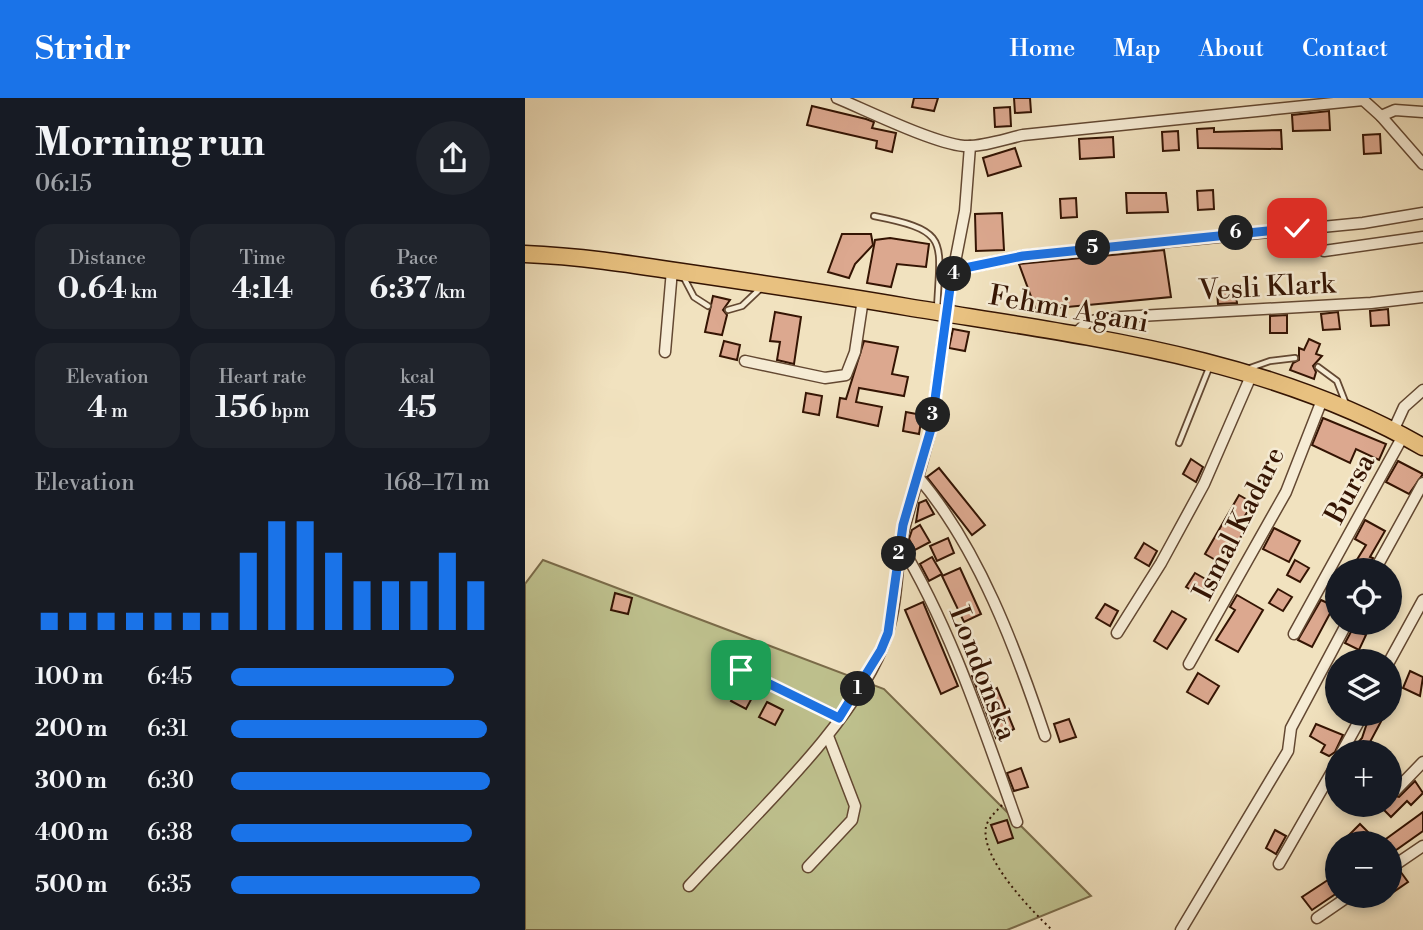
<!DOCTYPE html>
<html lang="en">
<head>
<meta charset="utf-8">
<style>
	body { margin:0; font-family:"Libre Bodoni",serif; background:#20242c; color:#f1f3f6; height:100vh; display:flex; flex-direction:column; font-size:26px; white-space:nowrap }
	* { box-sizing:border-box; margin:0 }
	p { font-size:23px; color:#9ea1a6 }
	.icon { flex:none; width:38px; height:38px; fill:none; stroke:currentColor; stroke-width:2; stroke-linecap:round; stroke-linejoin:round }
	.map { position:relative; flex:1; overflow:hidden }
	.side { display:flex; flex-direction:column; background:#171b24; width:525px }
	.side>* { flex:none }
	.buttons { position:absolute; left:800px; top:460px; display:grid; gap:14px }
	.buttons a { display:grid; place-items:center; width:77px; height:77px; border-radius:50%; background:#171b24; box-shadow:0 4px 10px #0003; font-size:35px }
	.pin { position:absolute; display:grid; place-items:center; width:60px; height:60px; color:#fff; margin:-30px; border-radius:14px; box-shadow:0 4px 10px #0006 }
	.km { position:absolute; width:35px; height:35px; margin:-18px; border-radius:50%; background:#222; color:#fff; font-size:19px; line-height:35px; text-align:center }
	.round { display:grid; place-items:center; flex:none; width:74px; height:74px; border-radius:37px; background:#20242c }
	.head { display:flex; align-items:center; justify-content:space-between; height:119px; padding:0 35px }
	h1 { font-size:38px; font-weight:700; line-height:52px }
	.figures { display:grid; grid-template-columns:repeat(3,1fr); gap:10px; height:119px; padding:7px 35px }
	.figures div { display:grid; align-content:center; border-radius:18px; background:#20242c; text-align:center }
	.figures b { font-size:30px; font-weight:700 }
	.figures small { font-size:19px; font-weight:400 }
	.figures p { font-size:19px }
	.chart { height:196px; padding:14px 35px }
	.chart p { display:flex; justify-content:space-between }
	.chart svg { width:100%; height:126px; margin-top:7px; stroke:#1a73e8; stroke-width:6 }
	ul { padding:0 35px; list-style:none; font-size:23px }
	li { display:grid; grid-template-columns:112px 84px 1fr; align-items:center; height:52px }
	li i { height:18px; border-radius:9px; background:#1a73e8 }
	header { display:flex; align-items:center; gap:42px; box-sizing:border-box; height:98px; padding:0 35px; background:#1a73e8; color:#fff }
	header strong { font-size:33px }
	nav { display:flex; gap:38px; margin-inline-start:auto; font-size:24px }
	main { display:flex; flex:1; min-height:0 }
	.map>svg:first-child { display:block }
	.grass { fill:#bfc28f; stroke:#7a6b49; stroke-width:2 }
	.building { fill:#dca88f; stroke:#341403; stroke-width:2 }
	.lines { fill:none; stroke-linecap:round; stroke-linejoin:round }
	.service-casing { stroke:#634832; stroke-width:8 }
	.minor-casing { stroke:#634832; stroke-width:13 }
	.primary-casing { stroke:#341403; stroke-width:19 }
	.path { stroke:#341403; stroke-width:2; stroke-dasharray:2 3.5; stroke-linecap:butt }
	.service { stroke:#f6ecd5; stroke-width:4.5 }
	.minor { stroke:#f6ecd5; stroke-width:10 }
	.primary { stroke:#e8c180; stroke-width:16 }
	.route-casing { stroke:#fff; stroke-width:14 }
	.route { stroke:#1a73e8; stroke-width:9 }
	.labels { text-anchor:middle; stroke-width:5; stroke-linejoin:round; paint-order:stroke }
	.street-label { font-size:28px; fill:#341403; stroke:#f6ecd5 }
</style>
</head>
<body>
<header>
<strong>Stridr</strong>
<nav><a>Home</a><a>Map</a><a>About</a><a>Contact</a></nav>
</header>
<main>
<section class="side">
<div class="head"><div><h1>Morning run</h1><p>06:15</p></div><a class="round"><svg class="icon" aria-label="share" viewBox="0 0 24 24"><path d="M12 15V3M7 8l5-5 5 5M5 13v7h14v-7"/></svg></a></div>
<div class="figures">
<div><p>Distance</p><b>0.64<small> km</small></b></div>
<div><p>Time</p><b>4:14</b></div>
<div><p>Pace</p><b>6:37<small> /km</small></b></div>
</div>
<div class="figures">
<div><p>Elevation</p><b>4<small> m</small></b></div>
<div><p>Heart rate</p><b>156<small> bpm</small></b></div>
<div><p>kcal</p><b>45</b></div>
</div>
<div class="chart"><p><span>Elevation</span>168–171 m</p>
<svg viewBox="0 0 160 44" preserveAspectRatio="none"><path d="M5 44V38M15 44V38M25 44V38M35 44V38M45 44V38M55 44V38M65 44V38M75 44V17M85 44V6M95 44V6M105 44V17M115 44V27M125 44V27M135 44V27M145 44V17M155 44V27"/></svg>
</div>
<ul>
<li><b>100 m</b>6:45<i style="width:86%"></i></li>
<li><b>200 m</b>6:31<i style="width:99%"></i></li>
<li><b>300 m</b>6:30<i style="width:100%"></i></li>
<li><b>400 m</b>6:38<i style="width:93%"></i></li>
<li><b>500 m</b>6:35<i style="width:96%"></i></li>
</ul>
</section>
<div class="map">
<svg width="898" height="832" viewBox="0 0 898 832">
	<rect width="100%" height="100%" fill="#f1e2bf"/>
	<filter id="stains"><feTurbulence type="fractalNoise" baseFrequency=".00286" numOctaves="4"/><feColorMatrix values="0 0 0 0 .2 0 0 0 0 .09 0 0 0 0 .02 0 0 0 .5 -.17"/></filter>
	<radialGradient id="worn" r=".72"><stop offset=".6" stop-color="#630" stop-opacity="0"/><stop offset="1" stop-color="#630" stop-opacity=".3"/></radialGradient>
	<!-- grass -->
	<path class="grass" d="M18,462L359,591L566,798L482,832H0V486Z"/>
	<!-- building -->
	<g class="building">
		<path d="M389,0H413L409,13L387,9Z"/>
		<path d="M489,0H505L506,14L490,15Z"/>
		<path d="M287,8L341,21L349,24L347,30L371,35L367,54L351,50L352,43L282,27Z"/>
		<path d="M485,9L486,28L470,29L469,10Z"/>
		<path d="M804,13L805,32L768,33L767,17Z"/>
		<path d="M689,30V34L756,32L757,51L673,50L672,31Z"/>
		<path d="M653,33L654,52L638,53L637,34Z"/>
		<path d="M855,36L856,55L839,56L838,37Z"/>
		<path d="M588,39L589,59L555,61L554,41Z"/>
		<path d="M490,50L496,68L463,78L458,60Z"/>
		<path d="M688,92L689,111L673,112L672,93Z"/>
		<path d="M601,95H641L643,114L602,115Z"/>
		<path d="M551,100L552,119L536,120L535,101Z"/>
		<path d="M477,115L479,152L451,153L450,116Z"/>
		<path d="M317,136H346L348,147L330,166L324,180L303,174Z"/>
		<path d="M365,140L404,146L401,169L372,166L366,189L342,185L350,142Z"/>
		<path d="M639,152L646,199L511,212L494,166Z"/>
		<path d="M710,191L712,205L693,206L692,193Z"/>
		<path d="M188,198L205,202L198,212L202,217L197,237L180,234Z"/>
		<path d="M863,211L864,227L846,228L845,213Z"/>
		<path d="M250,214L276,219L269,266L252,262L255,244L245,243Z"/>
		<path d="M813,214L815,231L798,232L796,216Z"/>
		<path d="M762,217V235H745V218Z"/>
		<path d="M428,231L444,234L440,253L424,250Z"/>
		<path d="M784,241L795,246L791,256L797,258L788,268L791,274L789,281L765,272L768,265L774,262V250L779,252Z"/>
		<path d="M199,243L215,247L212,262L195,258Z"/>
		<path d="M339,243L373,249L367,276L383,279L379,298L334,290L331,304L357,309L353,328L312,319L315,300L321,301Z"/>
		<path d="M281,295L297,298L294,317L278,314Z"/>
		<path d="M381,314L397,317L394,336L378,333Z"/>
		<path d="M798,320L861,346L854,362L831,351L825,365L787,347Z"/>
		<path d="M666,361L678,369L671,384L658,376Z"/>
		<path d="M873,363L898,376L884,396L861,384Z"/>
		<path d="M414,370L460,427L447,437L402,379Z"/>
		<path d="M714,397L728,405L716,424L722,428L710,449L705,446L694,464L680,456Z"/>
		<path d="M401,402L409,416L391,424L394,405Z"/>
		<path d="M840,422L860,433L845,459L848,460L843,472H836L828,468L841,447L830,441Z"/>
		<path d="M395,427L405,444L390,452L384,441L387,432Z"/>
		<path d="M749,430L775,443L764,464L738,451Z"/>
		<path d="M423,440L429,455L412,463L405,448Z"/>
		<path d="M619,445L632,453L624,468L610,460Z"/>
		<path d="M407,459L417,476L404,483L395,466Z"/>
		<path d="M770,462L784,470L775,484L762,477Z"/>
		<path d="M435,470L456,516L439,524L417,478Z"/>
		<path d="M670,475L684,483L675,497L661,489Z"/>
		<path d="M753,491L767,499L758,513L744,505Z"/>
		<path d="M90,495L107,500L103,516L86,512Z"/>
		<path d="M712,497L738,512L713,554L691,542L710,512L705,509Z"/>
		<path d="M796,502L809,508L787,549L773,542Z"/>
		<path d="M398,504L433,588L416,596L380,512Z"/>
		<path d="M580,506L593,513L585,528L571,520Z"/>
		<path d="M647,513L661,521L642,551L629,543Z"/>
		<path d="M828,530L841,537L834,552L820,545Z"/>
		<path d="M458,572L469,592L472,590L489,631L471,640L447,578Z"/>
		<path d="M885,573L898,579L895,598L878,590Z"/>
		<path d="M673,575L694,588L683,606L662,594Z"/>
		<path d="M214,588L229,596L221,611L206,603Z"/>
		<path d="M242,604L258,612L250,627L234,619Z"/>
		<path d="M845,616H860L845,644L849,645L844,654H825L837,640Z"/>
		<path d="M544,621L551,639L535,644L529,626Z"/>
		<path d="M791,626L818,637L810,654L804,658L796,654L800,647L785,638Z"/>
		<path d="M496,670L503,689L489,693L482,675Z"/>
		<path d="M890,683L898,695L886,707L882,703L866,719L854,707H864L865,697L874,699Z"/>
		<path d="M898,714V733L864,757V746H854Z"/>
		<path d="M482,722L488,740L473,745L466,727Z"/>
		<path d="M835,726L847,738L840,746H827L821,740Z"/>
		<path d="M750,732L761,738L751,756L741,750Z"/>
		<path d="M875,773L883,784L864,797V778Z"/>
		<path d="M812,776V795L787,812L777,799Z"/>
	</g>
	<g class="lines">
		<defs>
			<g id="service">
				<path d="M349,118C426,133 415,142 412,212"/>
				<path d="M158,178L169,199L183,208"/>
				<path d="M203,212L217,208L236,190"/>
				<path d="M793,269L812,283L821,306"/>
				<path d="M725,270L745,263L770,260"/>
				<path d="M654,345L684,270"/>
			</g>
			<g id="minor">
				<path d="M312,0C343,13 408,45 439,48C458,49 480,41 498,37L838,2"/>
				<path d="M836,0L856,18L898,66"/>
				<path d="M856,18L870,12L898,14"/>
				<path d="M445,48L440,113L425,190L406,331L375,446C427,532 458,630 492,724"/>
				<path d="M799,153L898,139"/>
				<path d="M430,172L498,158L838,125L898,115"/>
				<path d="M551,235L563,224L579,220L846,205L898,199"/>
				<path d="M140,254L147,172"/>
				<path d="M220,263L300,280L321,277L330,254L338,201"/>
				<path d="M868,333L879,309L898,292"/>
				<path d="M393,379C453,449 491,551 520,638"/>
				<path d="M850,472L898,385"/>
				<path d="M592,535L636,465L679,386L726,278"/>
				<path d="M769,536L878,338"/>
				<path d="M864,564L898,502"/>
				<path d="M664,566L761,394L797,302"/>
				<path d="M216,572L315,620"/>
				<path d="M817,654L838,616"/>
				<path d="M871,692L898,664"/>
				<path d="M754,766L812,665"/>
				<path d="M283,769L327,722L330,708L303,638"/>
				<path d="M864,771L898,748"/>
				<path d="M164,788C225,721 334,623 362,537C371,510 372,476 375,447"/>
				<path d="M792,820L824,798"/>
				<path d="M656,832L763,653L766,630L822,525"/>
			</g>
			<path id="primary" d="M0,156C53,158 105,166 157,174C232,185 307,196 382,209C557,238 741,258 898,349"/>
		</defs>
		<!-- service casing -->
		<use href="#service" class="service-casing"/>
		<!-- minor casing -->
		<use href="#minor" class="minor-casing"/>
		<!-- primary casing -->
		<use href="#primary" class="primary-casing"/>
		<!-- path -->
		<path class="path" d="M477,707C471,714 463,720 461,729C455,760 506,812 527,832"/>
		<!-- service -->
		<use href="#service" class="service"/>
		<!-- minor -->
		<use href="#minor" class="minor"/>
		<!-- primary -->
		<use href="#primary" class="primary"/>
	</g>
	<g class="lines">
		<defs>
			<path id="route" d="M216,572L314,620L356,552L363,535L378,427L406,331L425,190L430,172L498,158L772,130"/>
		</defs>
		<!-- route casing -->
		<use href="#route" class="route-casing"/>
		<!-- route -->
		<use href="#route" class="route"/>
	</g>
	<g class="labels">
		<!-- street labels -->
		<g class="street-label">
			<text transform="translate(742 188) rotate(-3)" y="10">Vesli Klark</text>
			<text transform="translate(544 210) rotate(10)" y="10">Fehmi Agani</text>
			<text transform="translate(824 390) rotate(-62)" y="10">Bursa</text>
			<text transform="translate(713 425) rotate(-63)" y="10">Ismal Kadare</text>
			<text transform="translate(459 575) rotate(69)" y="10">Londonska</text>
		</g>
	</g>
	<rect width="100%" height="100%" filter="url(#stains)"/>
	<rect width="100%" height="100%" fill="url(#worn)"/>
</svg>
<div class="buttons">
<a><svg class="icon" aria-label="locate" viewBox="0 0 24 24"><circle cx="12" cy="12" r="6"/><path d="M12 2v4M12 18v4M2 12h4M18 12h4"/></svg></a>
<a><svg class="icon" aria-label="layers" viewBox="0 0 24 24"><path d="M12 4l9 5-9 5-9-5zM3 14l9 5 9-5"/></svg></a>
<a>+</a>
<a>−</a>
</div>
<div class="pin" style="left:216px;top:572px;background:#1e9e55"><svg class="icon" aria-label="arrive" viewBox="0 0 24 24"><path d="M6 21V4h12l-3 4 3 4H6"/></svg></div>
<div class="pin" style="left:772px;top:130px;background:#d93025"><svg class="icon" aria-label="check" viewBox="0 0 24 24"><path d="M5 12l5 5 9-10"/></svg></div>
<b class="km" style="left:333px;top:591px">1</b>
<b class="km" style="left:374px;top:456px">2</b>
<b class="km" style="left:408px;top:317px">3</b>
<b class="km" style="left:429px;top:176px">4</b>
<b class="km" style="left:568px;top:150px">5</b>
<b class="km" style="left:711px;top:135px">6</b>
</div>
</main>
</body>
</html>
